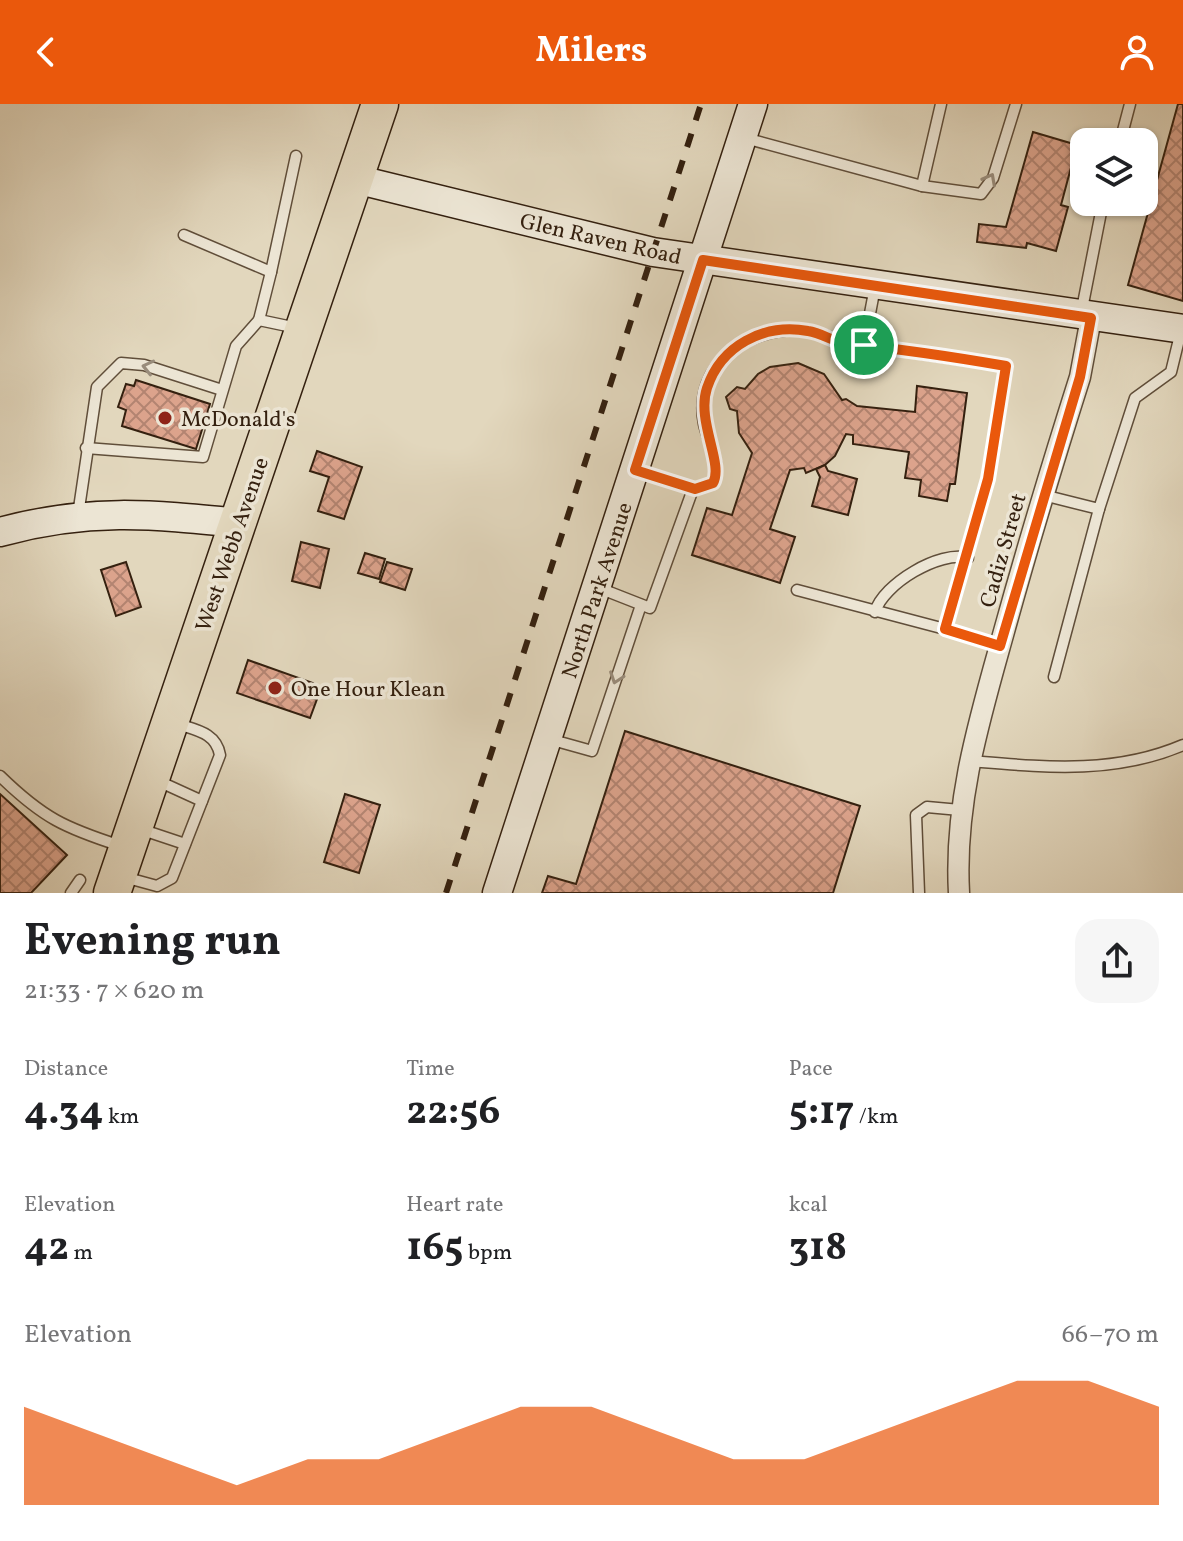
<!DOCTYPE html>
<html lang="en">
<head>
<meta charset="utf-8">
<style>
	body { margin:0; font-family:Vollkorn,serif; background:#f6f6f6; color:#202124; height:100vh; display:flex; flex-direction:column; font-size:30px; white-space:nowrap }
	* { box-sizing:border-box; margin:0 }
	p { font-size:26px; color:#757577 }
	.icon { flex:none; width:44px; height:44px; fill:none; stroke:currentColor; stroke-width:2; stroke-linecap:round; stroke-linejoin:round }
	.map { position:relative; height:789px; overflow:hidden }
	.sheet { display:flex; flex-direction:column; background:#fff; flex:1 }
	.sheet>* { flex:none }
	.controls { position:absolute; left:1070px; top:24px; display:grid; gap:16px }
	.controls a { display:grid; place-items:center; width:88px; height:88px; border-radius:16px; background:#fff; box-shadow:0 2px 6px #0004; font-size:40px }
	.pin { position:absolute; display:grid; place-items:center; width:68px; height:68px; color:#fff; margin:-34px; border:4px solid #fff; border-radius:50%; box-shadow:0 2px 8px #0007 }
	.round { display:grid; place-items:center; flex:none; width:84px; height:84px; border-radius:24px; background:#f6f6f6 }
	.head { display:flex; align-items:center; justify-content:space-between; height:136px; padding:0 24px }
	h1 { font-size:44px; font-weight:700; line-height:60px }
	.stats { display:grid; grid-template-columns:repeat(3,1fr); gap:12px; height:136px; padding:8px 24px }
	.stats div { display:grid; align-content:center }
	.stats b { font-size:40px; font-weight:700 }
	.stats small { font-size:22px; font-weight:400 }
	.stats p { font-size:22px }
	.chart { height:224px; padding:16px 24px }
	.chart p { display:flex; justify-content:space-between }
	.chart svg { width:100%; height:144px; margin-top:8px; fill:#ea580c; opacity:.7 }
	header { display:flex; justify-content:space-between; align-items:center; height:104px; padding:0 24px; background:#ea580c; color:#fff; font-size:36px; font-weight:700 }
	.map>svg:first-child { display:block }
	.building { fill:url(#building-cross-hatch); stroke:#34200f; stroke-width:2 }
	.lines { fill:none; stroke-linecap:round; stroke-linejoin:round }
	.lane-casing { stroke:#604e3a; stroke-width:13 }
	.street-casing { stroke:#604e3a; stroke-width:23 }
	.secondary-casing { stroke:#34200f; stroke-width:31 }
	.highway-casing { stroke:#34200f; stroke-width:39 }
	.lane { stroke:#ece5d4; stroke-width:10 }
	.street { stroke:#ece5d4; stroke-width:20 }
	.secondary { stroke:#ece5d4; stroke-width:28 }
	.highway { stroke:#e2d7bd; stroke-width:36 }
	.rail { stroke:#34200f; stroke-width:6; stroke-dasharray:14 14; stroke-linecap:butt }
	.oneway { stroke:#998c7b }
	.route-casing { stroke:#fff; stroke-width:16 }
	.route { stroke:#ea580c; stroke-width:10 }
	.poi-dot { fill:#8f2418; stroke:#ece5d4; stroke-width:3 }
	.labels { text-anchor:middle; stroke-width:7; stroke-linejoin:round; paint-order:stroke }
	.street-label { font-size:22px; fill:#34200f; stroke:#ece5d4 }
	.poi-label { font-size:22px; fill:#34200f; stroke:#ece5d4; text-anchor:start }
</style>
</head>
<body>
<header><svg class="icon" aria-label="back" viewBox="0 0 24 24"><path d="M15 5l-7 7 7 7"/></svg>Milers<svg class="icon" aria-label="person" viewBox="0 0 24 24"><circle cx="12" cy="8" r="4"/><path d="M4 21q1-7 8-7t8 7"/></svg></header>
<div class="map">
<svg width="1183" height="789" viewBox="0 0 1183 789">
	<defs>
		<pattern id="building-cross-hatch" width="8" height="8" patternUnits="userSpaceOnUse" patternTransform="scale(2)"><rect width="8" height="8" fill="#dca38c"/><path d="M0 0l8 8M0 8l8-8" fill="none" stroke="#b38471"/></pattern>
	</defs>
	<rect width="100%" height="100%" fill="#e2d7bd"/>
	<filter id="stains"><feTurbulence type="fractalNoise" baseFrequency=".0025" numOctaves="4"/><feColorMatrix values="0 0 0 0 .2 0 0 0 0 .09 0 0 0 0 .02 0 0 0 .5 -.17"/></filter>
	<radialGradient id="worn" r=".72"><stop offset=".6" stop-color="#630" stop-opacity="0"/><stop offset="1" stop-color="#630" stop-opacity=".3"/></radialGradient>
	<!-- building -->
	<g class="building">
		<path d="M1178,0H1183V197L1128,181Z"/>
		<path d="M1033,28L1077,41L1061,101L1068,103L1056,147L1027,139L1026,144L977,138L979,120L1006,123Z"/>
		<path d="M798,259L824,270L842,296L846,295L857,302L915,308L917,282L967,289L955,380H950L947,397L919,392L921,376L905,374L909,348L853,340V331L846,330L835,352L825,361L806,369L804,364L790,366L770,425L795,433L780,479L692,451L707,404L732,411L752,349L739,329L737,307L730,305L726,293L737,283L745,285L758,270L770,263Z"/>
		<path d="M136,276L210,300L196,345L122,322L126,306L118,303L126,280L134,282Z"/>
		<path d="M317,347L362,363L344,415L318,407L329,373L310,367Z"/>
		<path d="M825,361L828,367L857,375L848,411L812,402L820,373L816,365Z"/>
		<path d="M301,438L329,445L320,484L292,477Z"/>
		<path d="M365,449L385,455L379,475L358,469Z"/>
		<path d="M126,458L141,503L116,512L101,466Z"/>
		<path d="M387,458L412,465L405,486L380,478Z"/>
		<path d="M248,556L313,579L308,594L317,595L310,614L237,589Z"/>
		<path d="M625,627L860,702L833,789H542L548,772L576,780Z"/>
		<path d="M0,690L67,751L31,789H0Z"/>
		<path d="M345,690L380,701L359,769L324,758Z"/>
	</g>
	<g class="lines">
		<defs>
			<g id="lane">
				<path d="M745,34L922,82L981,90L993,74L1016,0"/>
				<path d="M1120,38L1130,0"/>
				<path d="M922,82L941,0"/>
				<path d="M184,131L271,168L296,52"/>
				<path d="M875,183L864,241L1006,262L988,375L945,525L1000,542"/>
				<path d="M1081,210L1103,98"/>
				<path d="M259,216L271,168"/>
				<path d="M86,344L203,353L236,242L259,216L297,224"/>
				<path d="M636,366L695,385L713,379C723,362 708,338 704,320C692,259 751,221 805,227C825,229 843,240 864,241"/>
				<path d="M1043,391L1099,405L1135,294L1171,268L1181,227"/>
				<path d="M78,411L97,283L121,259L144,261L222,286"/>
				<path d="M599,484L650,504L693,385"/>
				<path d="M797,486L945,525"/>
				<path d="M875,508C883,480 940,446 968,454"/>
				<path d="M1054,573L1099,405"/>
				<path d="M549,635L592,647L641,501"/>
				<path d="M969,657C1043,663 1113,671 1183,641"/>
				<path d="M0,672C43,714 65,724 121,742"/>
				<path d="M156,676L202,697"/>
				<path d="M140,725L185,740"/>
				<path d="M124,773L157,782L172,774L220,651C216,628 195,626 175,619"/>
				<path d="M71,789L80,776"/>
				<path d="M919,789L916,711L927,703L960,706"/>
			</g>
			<path id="street" d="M959,789C954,699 979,617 1003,531C1027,444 1053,358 1080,273L1091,214"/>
			<g id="secondary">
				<path d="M355,75L653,148L1183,225"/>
				<path d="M0,428C88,404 150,410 239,419"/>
				<path d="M497,789L753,0"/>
			</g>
			<path id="highway" d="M112,789L380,0"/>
		</defs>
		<!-- lane casing -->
		<use href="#lane" class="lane-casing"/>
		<!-- street casing -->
		<use href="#street" class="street-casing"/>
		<!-- secondary casing -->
		<use href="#secondary" class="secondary-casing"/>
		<!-- highway casing -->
		<use href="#highway" class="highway-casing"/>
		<!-- lane -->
		<use href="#lane" class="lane"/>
		<!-- street -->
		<use href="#street" class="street"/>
		<!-- secondary -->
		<use href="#secondary" class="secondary"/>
		<!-- highway -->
		<use href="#highway" class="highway"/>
		<!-- rail -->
		<path class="rail" d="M446,789L701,0"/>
	</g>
	<!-- one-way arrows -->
	<defs><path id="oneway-chevron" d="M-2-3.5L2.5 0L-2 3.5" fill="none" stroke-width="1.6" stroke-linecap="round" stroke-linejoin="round" transform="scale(2)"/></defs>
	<g class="oneway">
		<use href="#oneway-chevron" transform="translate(990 75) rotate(-62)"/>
		<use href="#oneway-chevron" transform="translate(148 263) rotate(-167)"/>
		<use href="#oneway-chevron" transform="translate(616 574) rotate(109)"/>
	</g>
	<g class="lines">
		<defs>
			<path id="route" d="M703,156L1091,214L1080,273L1000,542L945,525L988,375L1006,262C954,253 901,245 849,240C834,239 823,229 808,227C763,219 721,242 707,284C696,317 724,360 713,379L695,385L635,366Z"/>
		</defs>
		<!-- route casing -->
		<use href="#route" class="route-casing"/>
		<!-- route -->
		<use href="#route" class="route"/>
	</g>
	<!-- markers -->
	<g class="poi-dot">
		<circle cx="165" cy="314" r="8"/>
		<circle cx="275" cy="584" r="8"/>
	</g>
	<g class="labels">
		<!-- street labels -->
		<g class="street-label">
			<text transform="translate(601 134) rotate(13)" y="8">Glen Raven Road</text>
			<text transform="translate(231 440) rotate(-71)" y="8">West Webb Avenue</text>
			<text transform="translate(1002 446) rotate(-74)" y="8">Cadiz Street</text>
			<text transform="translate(596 486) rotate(-72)" y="8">North Park Avenue</text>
		</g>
		<!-- poi labels -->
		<g class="poi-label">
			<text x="181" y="322">McDonald's</text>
			<text x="291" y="592">One Hour Klean</text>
		</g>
	</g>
	<rect width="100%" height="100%" filter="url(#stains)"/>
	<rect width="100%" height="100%" fill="url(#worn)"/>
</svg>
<div class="controls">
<a><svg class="icon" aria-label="layers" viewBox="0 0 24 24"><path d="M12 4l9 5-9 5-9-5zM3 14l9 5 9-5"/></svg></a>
</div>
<div class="pin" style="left:864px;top:241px;background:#1e9e55"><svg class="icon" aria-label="arrive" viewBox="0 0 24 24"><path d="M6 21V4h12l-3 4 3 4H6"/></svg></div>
</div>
<section class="sheet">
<div class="head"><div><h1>Evening run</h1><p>21:33 · 7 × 620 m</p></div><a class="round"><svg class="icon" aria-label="share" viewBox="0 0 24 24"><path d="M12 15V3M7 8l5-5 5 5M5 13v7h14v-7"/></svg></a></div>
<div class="stats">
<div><p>Distance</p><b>4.34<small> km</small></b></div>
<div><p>Time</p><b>22:56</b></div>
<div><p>Pace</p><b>5:17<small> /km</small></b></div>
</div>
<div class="stats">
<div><p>Elevation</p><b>42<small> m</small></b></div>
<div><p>Heart rate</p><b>165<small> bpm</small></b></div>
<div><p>kcal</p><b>318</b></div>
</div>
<div class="chart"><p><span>Elevation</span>66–70 m</p>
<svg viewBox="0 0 160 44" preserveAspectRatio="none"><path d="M0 44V14L10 22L20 30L30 38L40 30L50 30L60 22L70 14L80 14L90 22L100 30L110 30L120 22L130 14L140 6L150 6L160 14V44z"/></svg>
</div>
</section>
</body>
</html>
